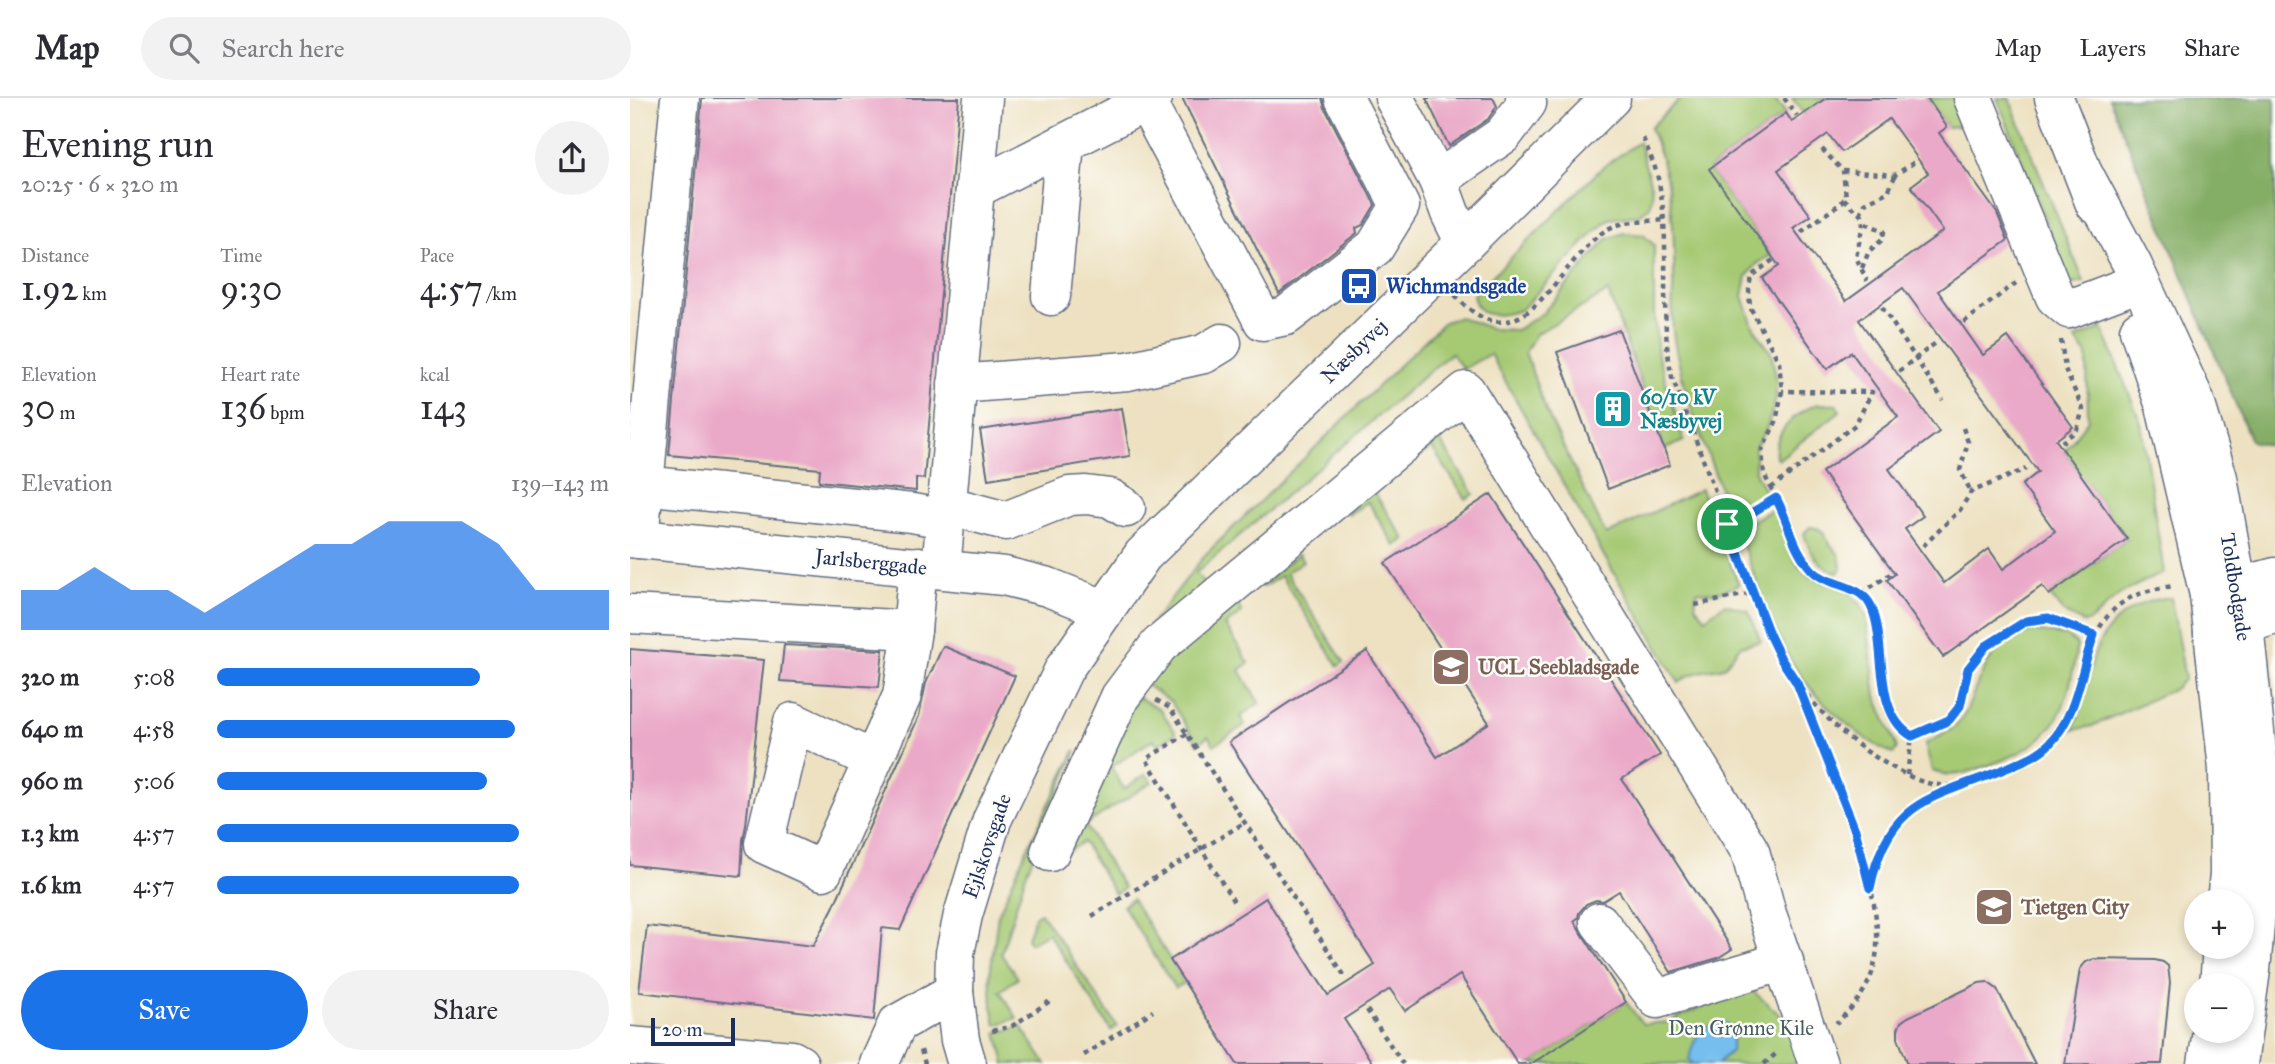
<!DOCTYPE html>
<html lang="en">
<head>
<meta charset="utf-8">
<style>
	body { margin:0; font-family:"IM FELL Great Primer",serif; background:#f2f2f3; color:#2b2b33; height:100vh; display:flex; flex-direction:column; font-size:26px; white-space:nowrap }
	* { box-sizing:border-box; margin:0 }
	p { font-size:23px; color:#7c7c81 }
	.icon { flex:none; width:38px; height:38px; fill:none; stroke:currentColor; stroke-width:2; stroke-linecap:round; stroke-linejoin:round }
	.map { position:relative; flex:1; overflow:hidden }
	.panel { display:flex; flex-direction:column; background:#fff; width:630px }
	.panel>* { flex:none }
	.tools { position:absolute; left:1554px; top:791px; display:grid; gap:14px }
	.tools a { display:grid; place-items:center; width:70px; height:70px; border-radius:50%; background:#fff; box-shadow:0 4px 10px #0003; font-size:35px }
	.scale { position:absolute; left:21px; bottom:18px; width:84px; box-sizing:border-box; padding-left:7px; border:4px solid #1b2f5e; border-top:0; font-size:19px; line-height:24px; white-space:nowrap; color:#1b2f5e; -webkit-text-stroke:5px #fdfcf7; paint-order:stroke }
	.pin { position:absolute; display:grid; place-items:center; width:60px; height:60px; color:#fff; margin:-30px; border:4px solid #fff; border-radius:50%; box-shadow:0 2px 7px #0007 }
	.round { display:grid; place-items:center; flex:none; width:74px; height:74px; border-radius:37px; background:#f2f2f3 }
	.overview { display:flex; align-items:center; justify-content:space-between; height:119px; padding:0 21px }
	h1 { font-size:38px; font-weight:600; line-height:52px }
	.metrics { display:grid; grid-template-columns:repeat(3,1fr); gap:10px; height:119px; padding:7px 21px }
	.metrics div { display:grid; align-content:center }
	.metrics b { font-size:35px; font-weight:600 }
	.metrics small { font-size:19px; font-weight:400 }
	.metrics p { font-size:19px }
	.chart { height:196px; padding:14px 21px }
	.chart p { display:flex; justify-content:space-between }
	.chart svg { width:100%; height:126px; margin-top:7px; fill:#1a73e8; opacity:.7 }
	.cta { display:flex; gap:14px; margin-top:auto; padding:14px 21px }
	.cta a { flex:1; height:80px; border-radius:42px; background:#1a73e8; color:#fff; font-size:28px; font-weight:600; line-height:80px; text-align:center }
	.cta a+a { background:#f2f2f3; color:#2b2b33 }
	ul { padding:0 21px; list-style:none; font-size:23px }
	li { display:grid; grid-template-columns:112px 84px 1fr; align-items:center; height:52px }
	li i { height:18px; border-radius:9px; background:#1a73e8 }
	header { display:flex; align-items:center; gap:42px; box-sizing:border-box; height:98px; padding:0 35px; background:#fff; border-bottom:2px solid #e1e1e2 }
	header strong { font-size:33px }
	nav { display:flex; gap:38px; margin-inline-start:auto; font-size:24px }
	.search { width:490px; height:63px; background:#f2f2f3; display:flex; align-items:center; gap:18px; box-sizing:border-box; padding:0 24px; border-radius:38px; color:#7c7c81; font-size:26px }
	main { display:flex; flex:1; min-height:0 }
	.map>svg:first-child { display:block }
	.green { fill:#a6c973; stroke:#607c68; stroke-width:2 }
	.forest { fill:#84ad65; stroke:#506e62; stroke-width:2 }
	.water { fill:#74beed; stroke:#4876a6; stroke-width:2 }
	.building { fill:#eaa9c8; fill-rule:evenodd }
	.lines { fill:none; stroke-linecap:round; stroke-linejoin:round }
	.minor-casing { stroke:#646d81; stroke-width:41 }
	.major-casing { stroke:#646d81; stroke-width:41 }
	.path { stroke:#646d81; stroke-width:4.5; stroke-dasharray:5 5; stroke-linecap:butt }
	.minor { stroke:#fff; stroke-width:38 }
	.major { stroke:#fff; stroke-width:38 }
	.route-casing { stroke:#fff; stroke-width:14 }
	.route { stroke:#1a73e8; stroke-width:9 }
	.labels { text-anchor:middle; stroke-width:5; stroke-linejoin:round; paint-order:stroke }
	.transit-label { font-size:21px; font-weight:bold; fill:#164399; stroke:#fdfcf7; text-anchor:start }
	.street-label { font-size:21px; fill:#1b2f5e; stroke:#fdfcf7 }
	.culture-label { font-size:21px; font-weight:bold; fill:#0d838f; stroke:#fdfcf7; text-anchor:start }
	.education-label { font-size:21px; font-weight:bold; fill:#785e54; stroke:#fdfcf7; text-anchor:start }
	.park-label { font-size:21px; fill:#455d64; stroke:#fdfcf7 }
</style>
</head>
<body>
<header>
<strong>Map</strong>
<div class="search"><svg class="icon" aria-label="search" viewBox="0 0 24 24"><circle cx="10" cy="10" r="6"/><path d="M15 15l6 6"/></svg>Search here</div>
<nav><a>Map</a><a>Layers</a><a>Share</a></nav>
</header>
<main>
<section class="panel">
<div class="overview"><div><h1>Evening run</h1><p>20:25 · 6 × 320 m</p></div><a class="round"><svg class="icon" aria-label="share" viewBox="0 0 24 24"><path d="M12 15V3M7 8l5-5 5 5M5 13v7h14v-7"/></svg></a></div>
<div class="metrics">
<div><p>Distance</p><b>1.92<small> km</small></b></div>
<div><p>Time</p><b>9:30</b></div>
<div><p>Pace</p><b>4:57<small> /km</small></b></div>
</div>
<div class="metrics">
<div><p>Elevation</p><b>30<small> m</small></b></div>
<div><p>Heart rate</p><b>136<small> bpm</small></b></div>
<div><p>kcal</p><b>143</b></div>
</div>
<div class="chart"><p><span>Elevation</span>139–143 m</p>
<svg viewBox="0 0 160 44" preserveAspectRatio="none"><path d="M0 44V30L10 30L20 22L30 30L40 30L50 38L60 30L70 22L80 14L90 14L100 6L110 6L120 6L130 14L140 30L150 30L160 30V44z"/></svg>
</div>
<ul>
<li><b>320 m</b>5:08<i style="width:67%"></i></li>
<li><b>640 m</b>4:58<i style="width:76%"></i></li>
<li><b>960 m</b>5:06<i style="width:69%"></i></li>
<li><b>1.3 km</b>4:57<i style="width:77%"></i></li>
<li><b>1.6 km</b>4:57<i style="width:77%"></i></li>
</ul>
<div class="cta"><a>Save</a><a>Share</a></div>
</section>
<div class="map">
<svg width="1645" height="966" viewBox="0 0 1645 966">
	<rect width="100%" height="100%" fill="#fdfcf7"/>
	<filter id="ink" filterUnits="userSpaceOnUse"><feTurbulence type="fractalNoise" baseFrequency=".0143" numOctaves="2"/><feDisplacementMap in="SourceGraphic" scale="14" xChannelSelector="R" yChannelSelector="G"/><feConvolveMatrix kernelMatrix="1 2 1 2 8 2 1 2 1" color-interpolation-filters="sRGB"/></filter>
	<filter id="wash" filterUnits="userSpaceOnUse"><feTurbulence type="fractalNoise" baseFrequency=".00686" numOctaves="4" result="noise"/><feDisplacementMap in="SourceGraphic" scale="28" xChannelSelector="R" yChannelSelector="G"/><feGaussianBlur stdDeviation="1.57" result="paint"/><feColorMatrix in="noise" values="0 0 0 0 0 0 0 0 0 0 0 0 0 0 0 0 0 1.4 0 .05"/><feComposite in="paint" operator="in"/></filter>
	<g filter="url(#wash)">
		<rect width="100%" height="100%" fill="#ede1c1"/>
		<!-- green -->
		<g class="green">
			<path d="M1051,0H1143L1156,15L1079,71L1141,157L1127,166L1117,178L1113,198L1123,228L1141,255L1146,279V301L1136,332L1125,349V374L1138,399L1100,417C1079,357 1052,297 1043,234C1041,215 1043,196 1044,176C1045,125 1041,76 1020,30Z"/>
			<path d="M1162,0H1196L1174,16Z"/>
			<path d="M1297,0H1330L1342,27L1317,29Z"/>
			<path d="M1367,0H1379L1454,184L1444,186L1433,184L1419,157L1428,154Z"/>
			<path d="M1009,44L1021,88L1022,99L1020,108L1010,117L979,121L965,133L891,212C872,218 848,223 843,197L973,69Z"/>
			<path d="M994,135L1013,137L1024,147V215L1028,258L1054,343L1035,351L978,194L906,236L895,254L916,313L976,437L1071,391L1109,487L1086,495L1067,493L1065,507L1075,520L1095,506L1118,512L1131,543L1110,548L1094,569C1078,573 1062,572 1049,585L977,463L860,256L833,271L821,255L566,475L580,493L516,533L575,457L814,224L830,219L862,231L886,232L913,215L977,141Z"/>
			<path d="M1472,230L1511,325L1534,475C1519,481 1503,488 1489,497C1477,505 1468,521 1455,525L1436,516L1419,497L1497,441L1434,354L1458,322L1457,257L1445,241Z"/>
			<path d="M1188,306L1207,307L1210,313L1149,361L1146,359C1142,335 1167,313 1188,306Z"/>
			<path d="M805,335L844,396L836,401L802,350L785,361L781,356Z"/>
			<path d="M741,390L775,441L765,448L738,404L719,416L717,412Z"/>
			<path d="M1144,411L1162,457L1173,475L1217,493L1230,505L1236,518L1246,598L1267,650L1263,656C1225,639 1178,595 1158,557C1137,517 1123,473 1107,431Z"/>
			<path d="M1180,429C1192,430 1193,434 1198,443C1206,456 1209,450 1211,470L1208,475C1188,468 1179,454 1174,435Z"/>
			<path d="M668,456L673,463L656,475L714,564L708,568L651,478L633,489L632,486Z"/>
			<path d="M1534,500H1541L1555,581L1544,591L1462,628L1443,632C1455,606 1456,577 1466,552C1478,524 1505,504 1534,500Z"/>
			<path d="M607,505L612,515L595,527L619,565L610,572L629,605L610,619L615,627L584,647L578,638L568,646L541,604L515,586L531,564Z"/>
			<path d="M1403,533L1437,538L1447,547C1438,614 1426,645 1359,667C1339,674 1323,681 1302,673L1295,646C1308,639 1323,633 1331,622C1336,615 1340,605 1343,597C1356,562 1366,545 1403,533Z"/>
			<path d="M507,599L530,611L546,635L528,647L524,641L481,669L494,691L516,676L522,684L455,727L494,790L485,796L453,744L434,756Z"/>
			<path d="M446,652L396,776L371,856L388,880L370,893L387,920L366,927L362,907L360,877L368,817L396,753Z"/>
			<path d="M502,801L555,885L545,890L493,808Z"/>
			<path d="M411,815L487,928L481,932L418,835L400,845L397,840L405,818Z"/>
			<path d="M1117,888L1163,928L1177,966H901L996,904L1013,926L1038,924Z"/>
			<path d="M390,927L416,966H375L367,934L383,931Z"/>
		</g>
		<!-- forest -->
		<path class="forest" d="M1479,0H1645V349L1621,343Z"/>
		<!-- water -->
		<path class="water" d="M1095,925L1104,931L1101,953L1087,966H1063L1059,962C1063,940 1071,926 1095,925Z"/>
		<g id="blocks">
			<!-- building -->
			<g class="building">
				<path d="M72,0H329L294,381L286,380V393L189,383L190,371L39,357Z"/>
				<path d="M552,0H692L695,10L745,107L733,127L726,130L727,135L649,196Z"/>
				<path d="M796,0H863L867,8L858,21L819,48Z"/>
				<path d="M1196,0H1297L1317,29L1309,35L1367,115L1378,142L1308,193L1353,257L1378,239L1443,329L1426,342L1497,441L1419,497L1412,488L1313,559L1257,482L1265,476L1192,374L1268,319L1221,254L1197,271L1132,180L1149,168L1079,71L1156,15L1162,24ZM1259,21L1298,75L1281,88L1313,133L1216,203L1163,130L1181,118L1148,72L1198,36L1212,54ZM1273,190L1408,374L1392,387L1425,433L1373,471L1359,451L1314,485L1275,431L1293,418L1259,371L1309,334L1229,222Z"/>
				<path d="M989,232L1040,367L978,391L927,254Z"/>
				<path d="M492,310L500,358L358,381L350,332Z"/>
				<path d="M861,396L1030,657L992,681L1102,851L1088,860L1041,874L989,793L973,803L966,802L956,806L949,815L948,820L944,823L996,904L901,966H888L830,877L775,913L760,891L714,921L743,966H607L540,862L636,800L698,897L745,867L599,644L737,553L807,659L859,625L755,465Z"/>
				<path d="M154,547L253,552L249,589L150,583Z"/>
				<path d="M313,548L385,578L270,832L252,830L244,922L9,894L17,828L183,848L203,810L289,618L296,585Z"/>
				<path d="M0,551L134,562L116,727L113,742L111,778L0,767Z"/>
				<path d="M1464,861L1525,862L1533,864L1538,868L1540,885L1532,966H1435L1450,871L1456,864Z"/>
				<path d="M1357,884L1367,891L1405,966H1278L1268,940V931L1271,924L1278,919L1349,885Z"/>
			</g>
		</g>
	</g>
	<g filter="url(#ink)">
		<use href="#blocks" fill-opacity="0" stroke="#646d81" stroke-width="2"/>
		<g class="lines">
			<defs>
				<g id="minor">
					<path d="M514,0L633,223L656,218L745,149L770,108L714,0"/>
					<path d="M764,0L808,82L820,115L835,145"/>
					<path d="M1343,0L1425,199L1439,211L1494,190"/>
					<path d="M808,82L873,37L897,5L895,0"/>
					<path d="M345,91L353,0"/>
					<path d="M421,198L435,45"/>
					<path d="M327,286L498,273L574,256L592,245"/>
					<path d="M13,387L282,415L315,421"/>
					<path d="M316,407L376,423L439,398L456,397L480,400L496,410"/>
					<path d="M0,440L374,478L418,489L476,512"/>
					<path d="M9,441L50,0"/>
					<path d="M311,471L345,91L523,0"/>
					<path d="M1579,497L1645,479"/>
					<path d="M0,516L282,532L288,468"/>
					<path d="M1583,536L1645,517"/>
					<path d="M243,662L163,624L134,746L193,773L272,598L282,532"/>
					<path d="M420,754L490,599L529,547L836,293L1120,753L1137,816L1188,966"/>
					<path d="M969,824L1027,901L1154,863"/>
					<path d="M0,948L162,962L169,966"/>
					<path d="M249,966L267,926L324,894"/>
					<path d="M337,966L330,942L324,894L325,855L333,817L362,722L434,571L513,457L835,145L981,0"/>
				</g>
				<g id="major">
					<path d="M1424,0L1465,106"/>
					<path d="M1457,82L1503,168L1564,300L1588,380L1614,527L1629,672V780L1621,872L1608,966"/>
					<path d="M1509,232L1535,308L1579,497L1598,671L1599,776L1596,803"/>
					<path d="M1589,887L1592,849"/>
					<path d="M1577,966L1582,933"/>
				</g>
			</defs>
			<!-- minor casing -->
			<use href="#minor" class="minor-casing"/>
			<!-- major casing -->
			<use href="#major" class="major-casing"/>
			<!-- path -->
			<g class="path">
				<path d="M1154,0L1167,18"/>
				<path d="M1013,40C1019,55 1026,69 1029,85C1042,149 1028,215 1042,279L1139,536C1167,593 1208,640 1264,670C1278,678 1293,686 1309,687C1332,689 1350,682 1370,673C1388,665 1408,659 1421,644C1462,599 1444,518 1512,495C1522,491 1533,490 1543,488"/>
				<path d="M1192,51L1213,73L1265,77L1286,63"/>
				<path d="M1214,101L1232,118L1233,126L1226,159L1237,183"/>
				<path d="M1230,116L1235,105L1258,94L1265,78"/>
				<path d="M1171,134L1211,105L1216,99L1213,73"/>
				<path d="M1143,162L1121,178L1119,191L1120,209L1149,264L1152,293L1146,324L1132,352L1134,376L1156,420L1165,449L1185,475L1232,495L1241,508L1246,532L1250,571L1262,615L1270,631L1282,638L1319,622L1330,608L1338,571L1356,548L1396,523L1418,520L1464,537"/>
				<path d="M1232,170L1239,153L1253,141L1254,133L1233,124"/>
				<path d="M825,197C893,274 926,164 976,132C992,122 1016,124 1034,122"/>
				<path d="M1252,209L1313,302"/>
				<path d="M1334,224L1386,185"/>
				<path d="M1431,242L1435,271L1453,311L1447,332L1432,344"/>
				<path d="M1269,273L1307,244"/>
				<path d="M1333,330L1338,344L1330,372L1341,394"/>
				<path d="M1141,390L1225,327L1242,294L1152,293"/>
				<path d="M1098,426L1118,417L1146,400"/>
				<path d="M1293,448L1330,412L1341,394L1396,371"/>
				<path d="M1232,495L1260,476"/>
				<path d="M1065,507L1123,495"/>
				<path d="M1168,588C1194,657 1265,802 1243,872C1237,893 1222,911 1206,925"/>
				<path d="M526,602L540,610L716,880"/>
				<path d="M557,636L516,661L604,804"/>
				<path d="M1277,677L1282,638"/>
				<path d="M1240,785C1251,732 1276,710 1324,689"/>
				<path d="M462,818L614,725"/>
				<path d="M737,912L773,966"/>
				<path d="M362,933L382,928L420,903"/>
				<path d="M291,952L295,966"/>
				<path d="M454,957L523,913"/>
				<path d="M1134,966L1149,953"/>
			</g>
			<!-- minor -->
			<use href="#minor" class="minor"/>
			<!-- major -->
			<use href="#major" class="major"/>
		</g>
	</g>
	<g class="lines" filter="url(#ink)">
		<defs>
			<path id="route" d="M1146,400C1160,426 1162,450 1182,472C1198,489 1230,485 1241,508C1258,544 1241,615 1282,638L1319,622L1330,608L1338,571L1356,548L1396,523L1418,520L1464,537C1450,573 1448,616 1420,645C1409,657 1394,662 1379,669C1306,701 1259,697 1240,790L1225,732L1167,585L1151,561L1139,536L1097,426L1118,417Z"/>
		</defs>
		<!-- route casing -->
		<use href="#route" class="route-casing"/>
		<!-- route -->
		<use href="#route" class="route"/>
	</g>
	<!-- icons -->
	<defs>
		<symbol id="bus-square" viewBox="-11 -11 22 22"><rect x="-9" y="-9" width="18" height="18" rx="4" fill="#1a4fb4" stroke="#fdfcf7"/><path d="M-5-6H5V4H4V6H2V4H-2V6H-4V4H-5ZM-3.5-4V0h7V-4ZM-3.5 1.2v1.5H-2V1.2ZM2 1.2v1.5H3.5V1.2Z" fill="#fff"/></symbol>
		<symbol id="building-square" viewBox="-11 -11 22 22"><rect x="-9" y="-9" width="18" height="18" rx="4" fill="#0f9aa8" stroke="#fdfcf7"/><path d="M-4-6H4V6H1V3H-1V6H-4ZM-2.5-4.3h1.7v1.8h-1.7ZM.8-4.3h1.7v1.8H.8ZM-2.5-1h1.7V.8h-1.7ZM.8-1h1.7V.8H.8Z" fill="#fff"/></symbol>
		<symbol id="university-square" viewBox="-11 -11 22 22"><rect x="-9" y="-9" width="18" height="18" rx="4" fill="#8d6e63" stroke="#fdfcf7"/><path d="M0-5L7-2L0 1L-7-2ZM-4 1L0 2.5L4 1V4Q0 6-4 4Z" fill="#fff"/></symbol>
	</defs>
	<g fill-rule="evenodd">
		<use href="#bus-square" x="707" y="166" width="44" height="44"/>
		<use href="#building-square" x="961" y="289" width="44" height="44"/>
		<use href="#university-square" x="799" y="547" width="44" height="44"/>
		<use href="#university-square" x="1342" y="787" width="44" height="44"/>
	</g>
	<g class="labels">
		<!-- transit labels -->
		<g class="transit-label">
			<text x="756" y="195">Wichmandsgade</text>
		</g>
		<!-- street labels -->
		<g class="street-label">
			<text transform="translate(724 253) rotate(-44)" y="7">Næsbyvej</text>
			<text transform="translate(241 464) rotate(6)" y="7">Jarlsberggade</text>
			<text transform="translate(1606 489) rotate(81)" y="7">Toldbodgade</text>
			<text transform="translate(357 748) rotate(-71)" y="7">Ejlskovsgade</text>
		</g>
		<!-- culture labels -->
		<g class="culture-label">
			<text x="1010" y="306">60/10 kV<tspan x="1010" dy="24">Næsbyvej</tspan></text>
		</g>
		<!-- education labels -->
		<g class="education-label">
			<text x="848" y="576">UCL Seebladsgade</text>
			<text x="1391" y="816">Tietgen City</text>
		</g>
		<!-- park labels -->
		<g class="park-label">
			<text x="1111" y="937">Den Grønne Kile</text>
		</g>
	</g>
</svg>
<div class="tools">
<a>+</a>
<a>−</a>
</div>
<div class="scale">20 m</div>
<div class="pin" style="left:1097px;top:426px;background:#1e9e55"><svg class="icon" aria-label="arrive" viewBox="0 0 24 24"><path d="M6 21V4h12l-3 4 3 4H6"/></svg></div>
</div>
</main>
</body>
</html>
